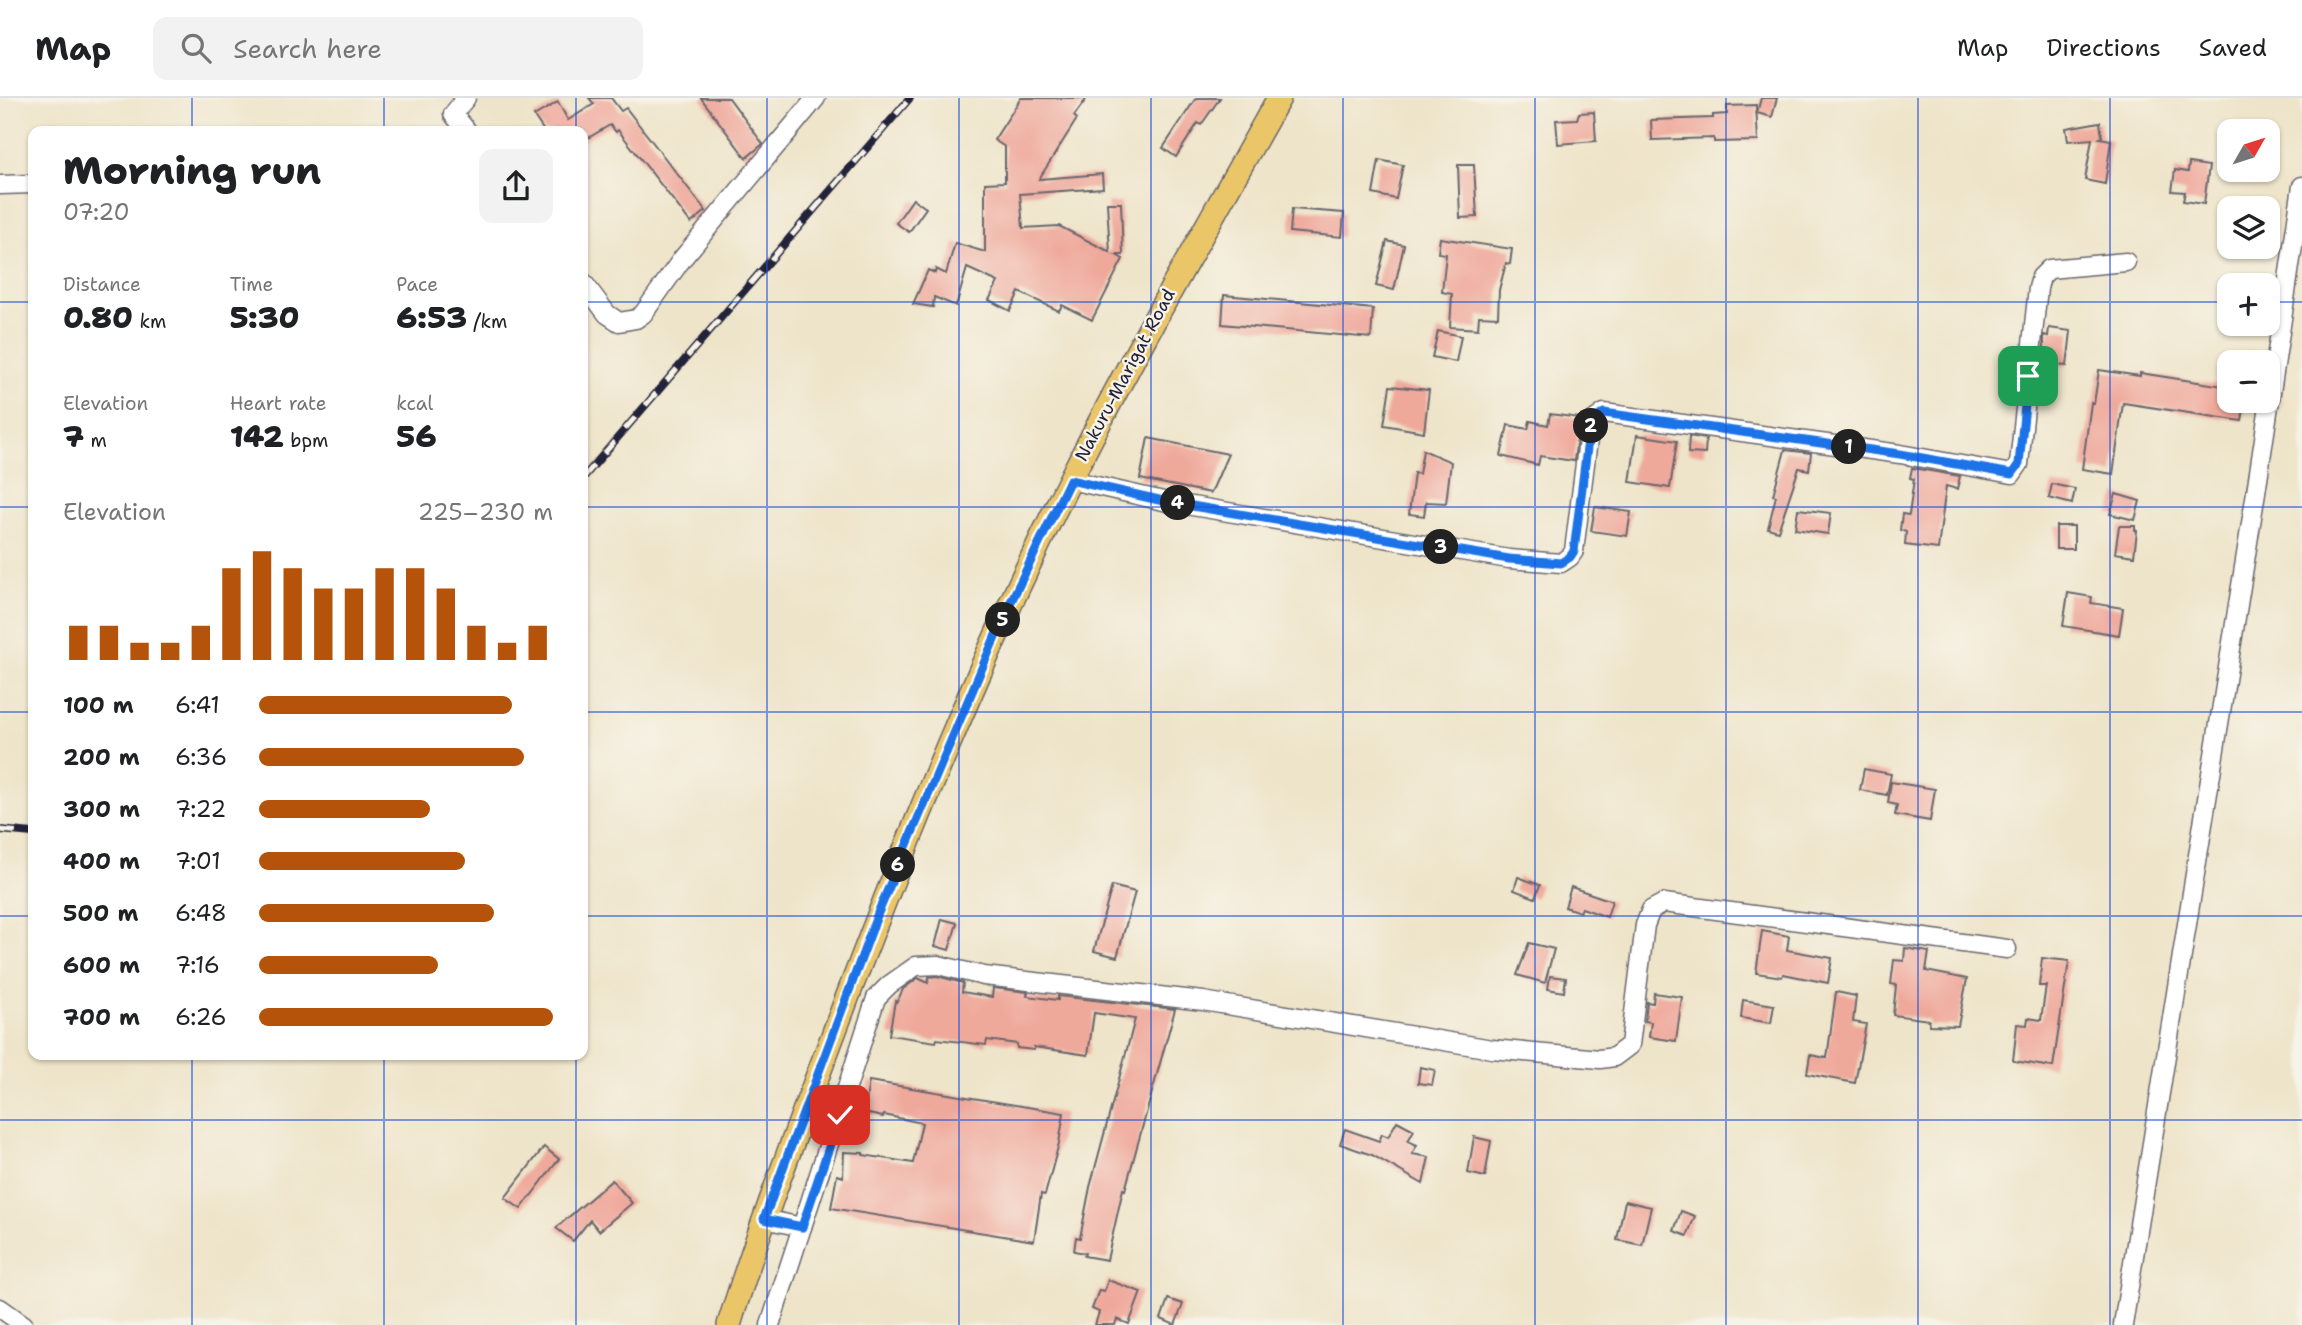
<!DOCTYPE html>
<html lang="en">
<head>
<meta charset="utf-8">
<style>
	body { margin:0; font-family:"Shantell Sans",sans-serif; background:#f2f2f2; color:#202124; height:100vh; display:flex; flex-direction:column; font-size:26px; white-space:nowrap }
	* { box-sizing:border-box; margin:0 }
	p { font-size:23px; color:#757577 }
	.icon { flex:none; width:38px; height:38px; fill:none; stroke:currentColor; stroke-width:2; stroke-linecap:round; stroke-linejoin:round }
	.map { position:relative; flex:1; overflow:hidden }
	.details { position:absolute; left:28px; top:28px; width:560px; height:934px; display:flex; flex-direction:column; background:#fff; border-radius:14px; box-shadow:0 2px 5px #0004 }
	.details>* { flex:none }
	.needle { width:46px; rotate:51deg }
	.buttons { position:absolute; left:2217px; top:21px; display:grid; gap:14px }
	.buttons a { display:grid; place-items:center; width:63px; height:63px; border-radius:14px; background:#fff; box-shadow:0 2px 5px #0004; font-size:35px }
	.pin { position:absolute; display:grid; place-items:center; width:60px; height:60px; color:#fff; margin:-30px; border-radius:14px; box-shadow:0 4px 10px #0006 }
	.km { position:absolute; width:35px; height:35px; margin:-18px; border-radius:50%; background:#222; color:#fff; font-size:19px; line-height:35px; text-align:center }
	.round { display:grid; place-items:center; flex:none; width:74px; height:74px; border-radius:14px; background:#f2f2f2 }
	.summary { display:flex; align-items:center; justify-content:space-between; height:119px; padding:0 35px }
	h1 { font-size:38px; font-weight:800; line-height:52px }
	.figures { display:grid; grid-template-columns:repeat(3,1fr); gap:10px; height:119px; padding:7px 35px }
	.figures div { display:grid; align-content:center }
	.figures b { font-size:30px; font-weight:800 }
	.figures small { font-size:19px; font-weight:400 }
	.figures p { font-size:19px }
	.chart { height:196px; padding:14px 35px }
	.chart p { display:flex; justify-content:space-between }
	.chart svg { width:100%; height:126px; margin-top:7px; stroke:#b45309; stroke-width:6 }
	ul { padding:0 35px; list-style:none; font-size:23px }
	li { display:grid; grid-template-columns:112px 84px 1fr; align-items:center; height:52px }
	li i { height:18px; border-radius:9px; background:#b45309 }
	header { display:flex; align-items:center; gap:42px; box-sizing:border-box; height:98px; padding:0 35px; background:#fff; border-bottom:2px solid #e0e0e0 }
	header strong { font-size:33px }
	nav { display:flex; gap:38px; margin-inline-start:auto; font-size:24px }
	.search { width:490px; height:63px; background:#f2f2f2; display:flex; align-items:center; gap:18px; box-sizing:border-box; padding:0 24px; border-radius:14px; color:#757577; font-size:26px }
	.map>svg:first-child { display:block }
	.building { fill:#efa99b }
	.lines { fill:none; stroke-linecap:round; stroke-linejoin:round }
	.minor-casing { stroke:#69666d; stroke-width:21 }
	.major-casing { stroke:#69666d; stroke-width:26 }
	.minor { stroke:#fff; stroke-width:18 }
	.major { stroke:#ebc669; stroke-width:23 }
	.rail-casing { stroke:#22223b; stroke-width:8 }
	.rail { stroke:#f7f3e8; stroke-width:5; stroke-dasharray:16; stroke-linecap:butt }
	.route-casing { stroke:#fff; stroke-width:14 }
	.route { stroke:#1a73e8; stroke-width:9 }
	.grid { fill:none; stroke:#1d4ed8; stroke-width:2; stroke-opacity:0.55 }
	.labels { text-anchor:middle; stroke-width:5; stroke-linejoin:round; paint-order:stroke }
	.street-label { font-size:18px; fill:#22223b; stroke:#f7f3e8 }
</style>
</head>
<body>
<header>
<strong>Map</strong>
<div class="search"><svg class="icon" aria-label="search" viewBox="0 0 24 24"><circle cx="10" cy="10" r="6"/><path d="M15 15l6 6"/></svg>Search here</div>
<nav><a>Map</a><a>Directions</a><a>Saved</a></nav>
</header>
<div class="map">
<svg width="2302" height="1227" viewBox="0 0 2302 1227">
	<rect width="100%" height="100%" fill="#f7f3e8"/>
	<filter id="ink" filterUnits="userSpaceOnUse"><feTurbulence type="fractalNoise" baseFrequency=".0143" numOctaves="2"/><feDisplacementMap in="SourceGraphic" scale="14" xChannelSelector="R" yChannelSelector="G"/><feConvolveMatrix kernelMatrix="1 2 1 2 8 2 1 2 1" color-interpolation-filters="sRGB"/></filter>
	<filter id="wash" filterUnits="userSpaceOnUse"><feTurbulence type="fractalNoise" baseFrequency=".00686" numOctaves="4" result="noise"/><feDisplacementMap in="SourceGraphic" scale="28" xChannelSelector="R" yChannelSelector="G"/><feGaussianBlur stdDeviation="1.57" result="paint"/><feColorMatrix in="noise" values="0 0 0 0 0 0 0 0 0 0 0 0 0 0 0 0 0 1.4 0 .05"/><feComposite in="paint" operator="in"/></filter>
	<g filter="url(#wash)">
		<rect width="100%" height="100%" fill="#eee4c9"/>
		<g id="blocks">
			<!-- building -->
			<g class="building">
				<path d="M589,0H611L621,13L626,10L706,113L691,125L618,32L616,34L610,27L583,43V33H544L534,18L558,4L568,22L594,6Z"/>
				<path d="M701,0H729L763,46L746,60Z"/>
				<path d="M1021,0H1087L1074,18L1077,21L1039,81L1102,76L1103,90L1020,96L1023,130L1059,128L1110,154L1107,105H1121L1123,157H1116L1123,161L1092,222L1062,207L1059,213L1019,194L1010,213L989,202L998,184L967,170L956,208L934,199L933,209L913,206L928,172L935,175L936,171L946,176L955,145L985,154V85L1005,84V49L994,42Z"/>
				<path d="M1196,0H1220L1201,27L1198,25L1176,59L1163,50Z"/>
				<path d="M1761,0H1777L1772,19L1757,15Z"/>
				<path d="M1756,7L1758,43L1714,44V40L1652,42L1651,22L1713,20V17L1727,16V8Z"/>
				<path d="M1594,14L1596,43L1558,46L1556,22L1577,21L1579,15Z"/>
				<path d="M2100,24L2102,39L2100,40L2111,42L2105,86L2085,82L2092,41L2068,43L2066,30Z"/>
				<path d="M1379,62L1403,67L1396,101L1373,96Z"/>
				<path d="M2189,65L2209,68L2204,106L2183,103L2185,94L2172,93L2175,72L2188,74Z"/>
				<path d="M1458,67H1474L1477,119L1460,120Z"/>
				<path d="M913,101L926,110L909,134L896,125Z"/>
				<path d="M1292,111L1344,115L1342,139L1290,134Z"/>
				<path d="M1440,140L1512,151L1510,166L1506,165L1499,192L1498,219L1479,218L1478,231L1450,229L1452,196L1442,194L1446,156L1438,155Z"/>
				<path d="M1387,143L1404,147L1394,192L1376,188Z"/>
				<path d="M1224,197L1373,211L1371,240L1222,226Z"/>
				<path d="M2049,230L2071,233L2067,268L2044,266V237L2048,238Z"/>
				<path d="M1438,233L1461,238L1456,264L1432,259Z"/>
				<path d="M2099,272L2140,278V275L2230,289V303H2245L2242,323L2123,305L2113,376L2082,371L2091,305L2094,306Z"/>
				<path d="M1390,288L1429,292L1424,334L1384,327Z"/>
				<path d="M1550,316L1580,320L1574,363L1540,358L1538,367L1501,358L1508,327L1528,331L1530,323L1548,327Z"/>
				<path d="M1637,337L1677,343L1670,390L1630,384Z"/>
				<path d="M1689,338L1706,341L1705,356L1688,355Z"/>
				<path d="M1148,340L1228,356L1211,395L1140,381Z"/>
				<path d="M1423,352L1451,364L1446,405L1426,404L1424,418L1409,416L1414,375L1419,376Z"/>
				<path d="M1785,352L1811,355L1809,372L1799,370L1778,433L1768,430L1776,398L1773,397Z"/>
				<path d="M1912,370L1960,378L1957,391L1946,388L1938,451L1905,447L1906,434L1900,432L1902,416L1909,417L1914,381L1910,380Z"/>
				<path d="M2052,386L2075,391L2072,406L2049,400Z"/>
				<path d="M2116,396L2140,403L2135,422L2110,416Z"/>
				<path d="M1595,409L1631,414L1627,438L1591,433Z"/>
				<path d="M1798,411L1831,415L1828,436L1795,431Z"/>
				<rect x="2056" y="428" width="18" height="23"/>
				<path d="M2119,428H2135V432L2137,433L2134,458L2115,455Z"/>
				<path d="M2068,495L2092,499L2091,505L2123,510L2119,537L2063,528Z"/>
				<path d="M1864,671L1891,676L1887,697L1860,692Z"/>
				<path d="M1891,684L1935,691L1930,723L1895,717L1897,707L1888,705Z"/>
				<path d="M1518,779L1540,787L1535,800L1514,792Z"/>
				<path d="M1112,788L1135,794L1117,859L1094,853Z"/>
				<path d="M1571,789L1612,803L1607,819L1582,810L1580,814L1565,809Z"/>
				<path d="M942,821L957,825L949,852L935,848Z"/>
				<path d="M1762,833L1789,838L1787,852L1832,860L1828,885L1783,876L1782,879L1756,875Z"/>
				<path d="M1529,845L1554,851L1545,885L1517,877Z"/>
				<path d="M1905,850L1929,854L1926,873L1967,881L1958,928L1929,927V922L1893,917L1896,887L1891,886L1894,862L1904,863Z"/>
				<path d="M2042,860L2069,863L2053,969L2013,963L2017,926L2027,927L2028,920L2041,922L2046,888H2039Z"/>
				<path d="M937,878L963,885L962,894L992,899L993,890L1028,894L1027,898L1058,902V898L1175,911L1125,1092L1123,1091L1107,1162L1084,1158L1085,1155L1074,1153L1076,1139L1080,1140L1090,1089L1135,921L1094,915L1088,957L1034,949V952L1017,950V946L987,942L986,947L937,941L936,944L889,937L895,903L897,904L903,891L918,880L928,885L929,879Z"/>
				<path d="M1550,878L1566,880L1564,894L1548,891Z"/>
				<path d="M1836,894L1856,898L1853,924L1866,926L1855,985L1807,976L1810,957L1827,960Z"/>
				<path d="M1654,895L1682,899L1676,943L1649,939L1651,924L1645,923L1647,904L1653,905Z"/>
				<path d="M1743,902L1774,907L1771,925L1741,920Z"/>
				<path d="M1420,969L1435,972L1432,987L1418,985Z"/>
				<path d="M869,983L1064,1015L1059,1045L1045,1097L1041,1096L1034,1143L831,1110L837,1077L843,1079L844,1054L863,1055V1057L913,1065L922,1025L884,1017L883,1019L864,1015Z"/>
				<path d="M1397,1023L1414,1032L1408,1043L1417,1047L1412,1056L1429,1059L1423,1086L1372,1057L1340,1046L1345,1031L1379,1043L1382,1036L1388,1039Z"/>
				<path d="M1474,1039L1491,1043L1485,1079L1468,1075Z"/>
				<path d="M544,1049L559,1061L521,1111L505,1100Z"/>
				<path d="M612,1082L632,1105L599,1133L590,1122L573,1143L556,1130Z"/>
				<path d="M1625,1103L1651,1109L1642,1147L1617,1142Z"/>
				<path d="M1681,1113L1695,1118L1687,1138L1674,1133Z"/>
				<path d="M1108,1182L1141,1194L1129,1226L1117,1221L1115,1227H1095L1099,1214L1092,1211L1099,1192L1104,1193Z"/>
				<path d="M1168,1201L1183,1206L1175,1227L1161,1221Z"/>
			</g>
		</g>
	</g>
	<g filter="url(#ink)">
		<use href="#blocks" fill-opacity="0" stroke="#69666d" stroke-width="2"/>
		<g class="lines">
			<defs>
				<g id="minor">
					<path d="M466,0L453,16L467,33"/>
					<path d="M0,87L33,86"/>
					<path d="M583,184L607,216L619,224L636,221L643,216L682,161L816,0"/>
					<path d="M1070,382L1168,404L1509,461L1561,465L1570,459L1574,453L1589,334L1593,323L1604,315L1900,356L2012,376L2019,366L2038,190L2041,179L2049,171L2126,164"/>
					<path d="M764,1121L802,1129L876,900L889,887L916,868L938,867L984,878L1203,903L1492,951L1600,961L1614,959L1630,947L1645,827L1651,812L1664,805L2007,851"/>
					<path d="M0,1210L24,1227"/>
					<path d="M770,1227L802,1129"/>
					<path d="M2123,1227L2256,394L2302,88"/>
				</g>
				<path id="major" d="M729,1227C759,1130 796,1035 832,940C903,750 980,561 1071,380C1136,251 1208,126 1279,0"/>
			</defs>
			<!-- minor casing -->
			<use href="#minor" class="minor-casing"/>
			<!-- major casing -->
			<use href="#major" class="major-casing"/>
			<!-- minor -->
			<use href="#minor" class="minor"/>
			<!-- major -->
			<use href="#major" class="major"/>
			<defs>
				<g id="rail">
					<path d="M583,380L910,0"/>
					<path d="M0,732L33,735"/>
				</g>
			</defs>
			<!-- rail casing -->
			<use href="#rail" class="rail-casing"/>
			<!-- rail -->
			<use href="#rail" class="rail"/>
		</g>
	</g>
	<g class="lines" filter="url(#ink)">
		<defs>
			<path id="route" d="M840,1017L802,1129L764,1121L878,815L1004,518L1070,382L1168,404L1509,461L1561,465L1570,459L1574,453L1589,334L1593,323L1604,315L1900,356L2012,376L2019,366L2028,278"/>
		</defs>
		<!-- route casing -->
		<use href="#route" class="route-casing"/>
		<!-- route -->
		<use href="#route" class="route"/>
	</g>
	<!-- grid -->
	<path class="grid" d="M192,0V33M384,0V33M576,0V33M767,0V1227M959,0V1227M1151,0V1227M1343,0V1227M1535,0V1227M1726,0V1227M1918,0V1227M2110,0V1227M0,204H33M583,204H2230M2268,204H2302M0,409H33M583,409H2302M0,614H33M583,614H2302M0,818H33M583,818H2302M192,957V1227M384,957V1227M576,957V1227M0,1022H2302"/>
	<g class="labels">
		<!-- street labels -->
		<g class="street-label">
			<text transform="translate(1125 277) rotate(-62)" y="6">Nakuru-Marigat Road</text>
		</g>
	</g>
</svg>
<div class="buttons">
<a><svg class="needle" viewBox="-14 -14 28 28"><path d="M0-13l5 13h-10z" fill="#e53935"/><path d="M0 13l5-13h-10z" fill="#757577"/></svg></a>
<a><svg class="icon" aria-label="layers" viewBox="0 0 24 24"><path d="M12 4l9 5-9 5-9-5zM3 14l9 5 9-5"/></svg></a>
<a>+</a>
<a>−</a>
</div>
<div class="pin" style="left:2028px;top:278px;background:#1e9e55"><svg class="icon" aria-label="arrive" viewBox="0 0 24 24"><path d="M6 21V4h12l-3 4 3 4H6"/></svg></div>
<div class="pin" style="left:840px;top:1017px;background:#d93025"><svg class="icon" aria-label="check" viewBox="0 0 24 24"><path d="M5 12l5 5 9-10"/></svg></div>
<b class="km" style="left:1849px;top:349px">1</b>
<b class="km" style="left:1591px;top:328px">2</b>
<b class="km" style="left:1441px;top:449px">3</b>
<b class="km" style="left:1178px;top:405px">4</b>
<b class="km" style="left:1003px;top:522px">5</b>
<b class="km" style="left:898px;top:767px">6</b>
<section class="details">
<div class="summary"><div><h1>Morning run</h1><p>07:20</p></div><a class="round"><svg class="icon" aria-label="share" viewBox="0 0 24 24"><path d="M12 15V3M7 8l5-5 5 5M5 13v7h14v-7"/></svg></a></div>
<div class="figures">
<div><p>Distance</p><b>0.80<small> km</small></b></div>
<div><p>Time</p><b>5:30</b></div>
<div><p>Pace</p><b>6:53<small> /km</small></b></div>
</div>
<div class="figures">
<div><p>Elevation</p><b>7<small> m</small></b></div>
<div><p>Heart rate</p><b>142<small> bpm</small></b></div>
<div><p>kcal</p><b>56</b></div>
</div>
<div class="chart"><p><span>Elevation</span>225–230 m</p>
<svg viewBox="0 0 160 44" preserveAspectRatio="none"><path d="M5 44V32M15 44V32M25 44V38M35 44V38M45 44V32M55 44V12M65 44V6M75 44V12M85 44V19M95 44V19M105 44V12M115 44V12M125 44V19M135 44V32M145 44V38M155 44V32"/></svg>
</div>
<ul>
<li><b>100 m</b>6:41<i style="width:86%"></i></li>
<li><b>200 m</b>6:36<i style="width:90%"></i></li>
<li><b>300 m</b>7:22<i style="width:58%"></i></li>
<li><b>400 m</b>7:01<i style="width:70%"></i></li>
<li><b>500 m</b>6:48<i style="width:80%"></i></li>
<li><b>600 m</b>7:16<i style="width:61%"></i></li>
<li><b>700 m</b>6:26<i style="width:100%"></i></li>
</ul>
</section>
</div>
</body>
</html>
